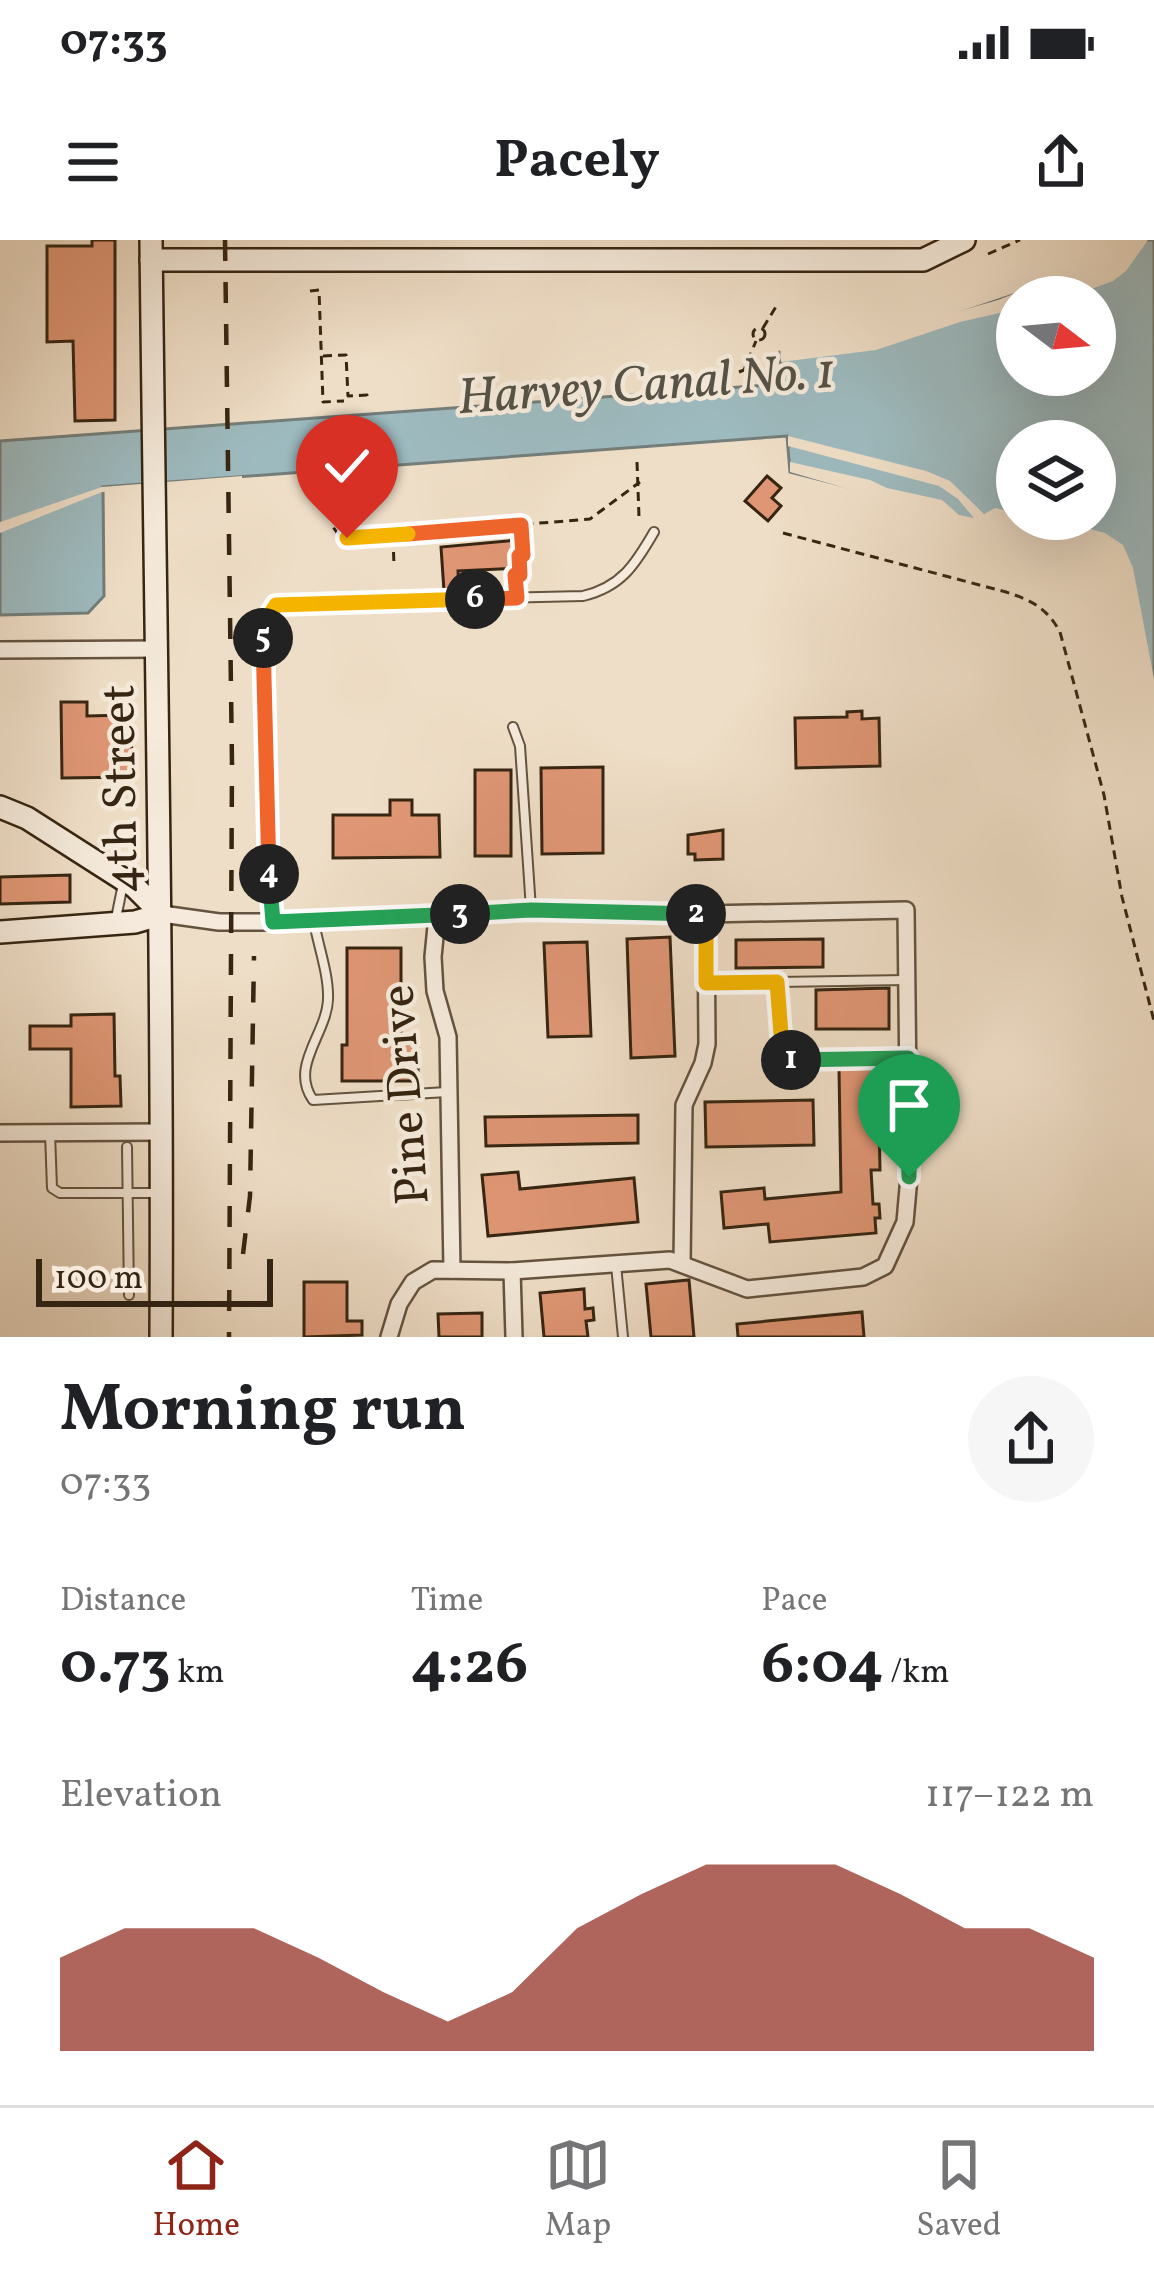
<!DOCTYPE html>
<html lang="en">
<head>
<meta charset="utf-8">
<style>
	body { margin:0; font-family:Vollkorn,serif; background:#f6f6f6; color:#202124; height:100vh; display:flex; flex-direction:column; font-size:45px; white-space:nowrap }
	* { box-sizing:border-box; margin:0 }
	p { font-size:39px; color:#757577 }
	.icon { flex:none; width:66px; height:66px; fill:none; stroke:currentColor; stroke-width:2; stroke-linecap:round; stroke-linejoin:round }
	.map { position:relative; height:1097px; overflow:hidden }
	.details { display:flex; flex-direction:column; background:#fff; flex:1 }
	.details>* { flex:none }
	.needle { width:78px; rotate:106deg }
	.buttons { position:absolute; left:996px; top:36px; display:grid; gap:24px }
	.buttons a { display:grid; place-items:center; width:120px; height:120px; border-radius:50%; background:#fff; box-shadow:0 12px 48px #0002; font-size:60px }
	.scale { position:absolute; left:36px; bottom:30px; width:237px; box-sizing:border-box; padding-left:12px; border:6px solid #362512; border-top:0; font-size:33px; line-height:42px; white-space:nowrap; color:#362512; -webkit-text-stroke:9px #f5eadb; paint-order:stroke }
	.pin { position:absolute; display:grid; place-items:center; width:102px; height:102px; color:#fff; margin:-123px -51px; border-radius:50% 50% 50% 0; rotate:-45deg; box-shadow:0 0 12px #0007 }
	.pin .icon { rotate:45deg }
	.km { position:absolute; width:60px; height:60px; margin:-30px; border-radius:50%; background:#222; color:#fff; font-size:33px; line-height:60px; text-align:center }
	.round { display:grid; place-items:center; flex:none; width:126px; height:126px; border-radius:63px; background:#f6f6f6 }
	.headline { display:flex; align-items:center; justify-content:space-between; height:204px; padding:0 60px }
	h1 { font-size:66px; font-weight:700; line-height:90px }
	.figures { display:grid; grid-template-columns:repeat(3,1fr); gap:18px; height:204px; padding:12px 60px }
	.figures div { display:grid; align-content:center }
	.figures b { font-size:60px; font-weight:700 }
	.figures small { font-size:33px; font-weight:400 }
	.figures p { font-size:33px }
	.chart { height:336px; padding:24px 60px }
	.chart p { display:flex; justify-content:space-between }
	.chart svg { width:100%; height:216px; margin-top:12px; fill:#8f2418; opacity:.7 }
	.status { display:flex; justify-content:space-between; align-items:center; height:84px; padding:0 60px; background:#fff; direction:ltr }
	.status svg { height:33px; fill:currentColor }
	header { display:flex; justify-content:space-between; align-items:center; height:156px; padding:0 60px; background:#fff; font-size:54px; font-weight:700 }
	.menu { display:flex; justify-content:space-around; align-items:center; height:168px; border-top:3px solid #e0e0e0; background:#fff; font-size:33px; color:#757577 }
	.menu a { display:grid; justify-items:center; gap:6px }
	.menu .on { color:#8f2418 }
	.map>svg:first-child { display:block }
	.water { fill:#9dbabf; stroke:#747e7a; stroke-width:3; fill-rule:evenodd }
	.pier { fill:#efdec7 }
	.building { fill:#df9674; stroke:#362512; stroke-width:3 }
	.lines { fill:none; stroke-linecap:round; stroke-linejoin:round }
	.lane-casing { stroke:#64533f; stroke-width:12 }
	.street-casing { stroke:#64533f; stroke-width:20 }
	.secondary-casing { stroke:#362512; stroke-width:26 }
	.path { stroke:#362512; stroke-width:3; stroke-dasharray:9 6; stroke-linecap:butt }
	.lane { stroke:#f5eadb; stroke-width:8 }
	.street { stroke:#f5eadb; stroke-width:15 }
	.secondary { stroke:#f5eadb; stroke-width:21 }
	.rail { stroke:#362512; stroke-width:4.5; stroke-dasharray:21 21; stroke-linecap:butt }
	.split-1-casing { stroke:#fff; stroke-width:24 }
	.split-2-casing { stroke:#fff; stroke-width:24 }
	.split-3-casing { stroke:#fff; stroke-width:24 }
	.split-4-casing { stroke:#fff; stroke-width:24 }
	.split-5-casing { stroke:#fff; stroke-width:24 }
	.split-6-casing { stroke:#fff; stroke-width:24 }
	.split-7-casing { stroke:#fff; stroke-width:24 }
	.split-8-casing { stroke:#fff; stroke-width:24 }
	.split-1 { stroke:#22a559; stroke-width:15 }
	.split-2 { stroke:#f5b400; stroke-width:15 }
	.split-3 { stroke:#22a559; stroke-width:15 }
	.split-4 { stroke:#22a559; stroke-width:15 }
	.split-5 { stroke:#f0652b; stroke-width:15 }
	.split-6 { stroke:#f5b400; stroke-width:15 }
	.split-7 { stroke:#f0652b; stroke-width:15 }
	.split-8 { stroke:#f5b400; stroke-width:15 }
	.labels { text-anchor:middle; stroke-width:9; stroke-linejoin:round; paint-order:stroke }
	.street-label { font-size:48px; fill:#362512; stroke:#f5eadb }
	.water-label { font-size:51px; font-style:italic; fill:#555246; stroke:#f5eadb }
</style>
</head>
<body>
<div class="status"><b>07:33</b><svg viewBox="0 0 49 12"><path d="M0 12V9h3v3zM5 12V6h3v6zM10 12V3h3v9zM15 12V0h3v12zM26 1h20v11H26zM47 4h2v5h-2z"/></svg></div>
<header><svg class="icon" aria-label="menu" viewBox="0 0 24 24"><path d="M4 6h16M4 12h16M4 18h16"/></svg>Pacely<svg class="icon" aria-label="share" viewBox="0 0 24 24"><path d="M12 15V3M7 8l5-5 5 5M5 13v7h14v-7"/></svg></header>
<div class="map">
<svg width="1154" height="1097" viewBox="0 0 1154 1097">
	<rect width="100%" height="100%" fill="#efdec7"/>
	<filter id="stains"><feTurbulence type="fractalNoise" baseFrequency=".00167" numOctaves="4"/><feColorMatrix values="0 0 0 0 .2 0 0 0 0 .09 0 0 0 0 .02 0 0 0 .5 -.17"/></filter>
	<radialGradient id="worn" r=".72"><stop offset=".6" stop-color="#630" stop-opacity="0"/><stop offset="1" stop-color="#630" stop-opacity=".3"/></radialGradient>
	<!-- water -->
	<path class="water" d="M1126,0H1154V481L1134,347L1112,307L984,275L966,284L938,270L790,232L787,196L103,247L104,356L88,373L0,375V201L782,144L780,112L873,102L1117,20ZM1017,57H1095V135H1017ZM1017,201H1095V279H1017Z"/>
	<!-- pier -->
	<g class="pier">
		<path d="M1120,0H1148L1126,31L1113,41L1075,55L1017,57V69L960,82L876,110L781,122L780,106L872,96L998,60L1113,15Z"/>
		<path d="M788,196L926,231L950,241L984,274L995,268L1017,273V279L1072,284L1105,293L1123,305L1133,328L1154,439V487L1149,483L1143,462L1128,349L1108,312L985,281L968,289L907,266L790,232V222L870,240L887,248L942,260L959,275L974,278L958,259L939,246L788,206Z"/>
		<path d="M242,236V247L102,252L0,293V282L102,247Z"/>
	</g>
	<!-- building -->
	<g class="building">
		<path d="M92,0H115V180L75,181L73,101L47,102V6H92Z"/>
		<path d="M767,236L781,248L772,258L781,266L768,281L745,261Z"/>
		<path d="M517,300L518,328L458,331L459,350L444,351L441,307Z"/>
		<path d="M61,462H87V476L129,475L134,537L62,538Z"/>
		<path d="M862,471V479L879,478L880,526L796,528L795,478L847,477V472Z"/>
		<path d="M603,527V613L542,614L541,528Z"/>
		<rect x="475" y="530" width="36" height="86"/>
		<path d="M390,560H412V575H439L440,617L333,618V575H390Z"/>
		<path d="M723,590V619L695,620V614H688V595Z"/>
		<path d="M70,635V662L0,664V637Z"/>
		<path d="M670,697L675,816L631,818L627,699Z"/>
		<path d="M823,699V727L736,728V700Z"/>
		<path d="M587,702L591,796L548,797L544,703Z"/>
		<path d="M347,708H401V804H418V841H342V805H347Z"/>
		<path d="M889,748V789H816V750Z"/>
		<path d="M114,774L115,836H120L121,866L71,867V809H30V786H71V775Z"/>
		<path d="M839,829H878L880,930H871L873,964H879L880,978H875L876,993L770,1002L768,984L724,988L721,952L764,948L765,959L841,952Z"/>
		<path d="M813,860L814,905L706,907L705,862Z"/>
		<path d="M638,875V903L486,906L485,877Z"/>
		<path d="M518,932L520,949L634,938L638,982L488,996L482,935Z"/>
		<path d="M689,1040L694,1097H651L646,1044Z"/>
		<path d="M304,1042H347V1081H362V1095L304,1097Z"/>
		<path d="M584,1049L585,1069L593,1068L594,1080L586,1081L588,1097H544L540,1053Z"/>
		<path d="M862,1072L864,1097H738L737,1084Z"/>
		<path d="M482,1073V1097H439L438,1074Z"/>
	</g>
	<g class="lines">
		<defs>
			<g id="lane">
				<path d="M297,363L583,356C621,347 635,325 654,292"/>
				<path d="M513,487L520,506L531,669"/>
				<path d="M314,682C318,705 329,735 328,759C327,794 289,826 313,860L447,852"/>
				<path d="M115,683L123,644"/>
				<path d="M777,742L783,820L906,818"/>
				<path d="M706,743L906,740"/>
				<path d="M50,893L52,948L60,953H160"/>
				<path d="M127,907L129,1055"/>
				<path d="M616,1025L623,1097"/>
			</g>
			<g id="street">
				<path d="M0,410L158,409"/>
				<path d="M162,674L219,682H273L531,670L706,674L906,670L909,937L905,982L885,1026L863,1037L747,1049L670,1020L512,1031L433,1030L413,1042L399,1064L389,1097"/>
				<path d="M437,676L433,717L435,751L448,797L452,1030"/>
				<path d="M273,682L267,611L263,385L276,365L295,363"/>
				<path d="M0,893L162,892"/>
				<path d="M682,1024L684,865L703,823L707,804L706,674"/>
				<path d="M512,1031L514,1097"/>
			</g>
			<g id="secondary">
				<path d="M151,0C155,366 163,731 161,1097"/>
				<path d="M151,20H923L964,0"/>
				<path d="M0,567L27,578L135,647L162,674L135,682L0,692"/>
			</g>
		</defs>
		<!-- lane casing -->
		<use href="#lane" class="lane-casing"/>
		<!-- street casing -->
		<use href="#street" class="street-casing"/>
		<!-- secondary casing -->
		<use href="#secondary" class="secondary-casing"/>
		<!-- path -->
		<g class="path">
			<path d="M988,14L1020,0"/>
			<path d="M310,51L319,50L323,162L344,161"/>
			<circle cx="759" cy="94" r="6"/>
			<path d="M763,88L777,65"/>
			<path d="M323,116L346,115L348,156L367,155V159"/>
			<path d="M739,132L744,130L756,101"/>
			<path d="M637,222L639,277"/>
			<path d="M349,245L331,246L333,287L338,294L356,298L590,279L640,242"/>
			<path d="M355,248L359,294"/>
			<path d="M356,250L372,249V243"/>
			<path d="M783,293L1006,352C1031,360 1047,368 1060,392L1104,555L1122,657L1154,781"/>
			<path d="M393,297L394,326"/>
			<path d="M516,347L515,335H521L519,315H523L521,286"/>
		</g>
		<!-- lane -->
		<use href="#lane" class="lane"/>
		<!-- street -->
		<use href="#street" class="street"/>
		<!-- secondary -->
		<use href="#secondary" class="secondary"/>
		<!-- rail -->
		<g class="rail">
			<path d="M225,0L232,524L229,1097"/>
			<path d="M243,1014L250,956L254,716"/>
		</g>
	</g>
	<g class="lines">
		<defs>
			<path id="split-1" d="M791,820L908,818L909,937"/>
			<path id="split-2" d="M696,674H706V743L777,742L783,820H791"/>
			<path id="split-3" d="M460,674L531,670L696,674"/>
			<path id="split-4" d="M269,634L273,682L460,674"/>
			<path id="split-5" d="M263,398L269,634"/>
			<path id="split-6" d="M263,398V385L276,365L475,359"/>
			<path id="split-7" d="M408,294L521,285L523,315L519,316L520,335H515L517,358L475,359"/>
			<path id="split-8" d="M347,298L408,294"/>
		</defs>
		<!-- split-1 casing -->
		<use href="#split-1" class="split-1-casing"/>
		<!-- split-2 casing -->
		<use href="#split-2" class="split-2-casing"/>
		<!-- split-3 casing -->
		<use href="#split-3" class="split-3-casing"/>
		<!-- split-4 casing -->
		<use href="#split-4" class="split-4-casing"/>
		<!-- split-5 casing -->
		<use href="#split-5" class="split-5-casing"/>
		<!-- split-6 casing -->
		<use href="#split-6" class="split-6-casing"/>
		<!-- split-7 casing -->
		<use href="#split-7" class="split-7-casing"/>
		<!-- split-8 casing -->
		<use href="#split-8" class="split-8-casing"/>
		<!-- split-1 -->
		<use href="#split-1" class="split-1"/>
		<!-- split-2 -->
		<use href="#split-2" class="split-2"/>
		<!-- split-3 -->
		<use href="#split-3" class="split-3"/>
		<!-- split-4 -->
		<use href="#split-4" class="split-4"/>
		<!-- split-5 -->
		<use href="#split-5" class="split-5"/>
		<!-- split-6 -->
		<use href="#split-6" class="split-6"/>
		<!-- split-7 -->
		<use href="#split-7" class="split-7"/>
		<!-- split-8 -->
		<use href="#split-8" class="split-8"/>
	</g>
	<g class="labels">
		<!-- street labels -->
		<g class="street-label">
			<text transform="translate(118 549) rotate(-91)" y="17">4th Street</text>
			<text transform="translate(403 855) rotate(-94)" y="17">Pine Drive</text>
		</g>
		<!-- water labels -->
		<g class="water-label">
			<text transform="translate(646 142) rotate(-4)" y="18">Harvey Canal No. 1</text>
		</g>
	</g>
	<rect width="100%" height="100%" filter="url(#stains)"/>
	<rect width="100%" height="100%" fill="url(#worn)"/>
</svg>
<div class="buttons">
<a><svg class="needle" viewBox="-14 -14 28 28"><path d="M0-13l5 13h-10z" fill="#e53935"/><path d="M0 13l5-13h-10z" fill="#757577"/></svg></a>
<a><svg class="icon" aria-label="layers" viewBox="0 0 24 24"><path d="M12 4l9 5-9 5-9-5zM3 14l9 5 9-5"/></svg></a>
</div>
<div class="scale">100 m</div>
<div class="pin" style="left:909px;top:937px;background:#1e9e55"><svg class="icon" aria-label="arrive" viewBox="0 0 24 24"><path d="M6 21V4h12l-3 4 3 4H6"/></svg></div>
<div class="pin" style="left:347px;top:298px;background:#d93025"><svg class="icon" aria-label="check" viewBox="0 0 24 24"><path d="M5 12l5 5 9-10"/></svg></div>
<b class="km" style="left:791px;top:820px">1</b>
<b class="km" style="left:696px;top:674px">2</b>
<b class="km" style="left:460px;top:674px">3</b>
<b class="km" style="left:269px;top:634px">4</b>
<b class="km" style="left:263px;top:398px">5</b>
<b class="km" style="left:475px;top:359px">6</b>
</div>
<section class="details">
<div class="headline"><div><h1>Morning run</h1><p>07:33</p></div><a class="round"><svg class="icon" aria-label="share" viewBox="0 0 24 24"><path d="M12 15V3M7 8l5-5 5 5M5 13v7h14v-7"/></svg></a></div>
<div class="figures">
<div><p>Distance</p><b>0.73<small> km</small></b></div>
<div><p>Time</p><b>4:26</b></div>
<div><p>Pace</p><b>6:04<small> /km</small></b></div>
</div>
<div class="chart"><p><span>Elevation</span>117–122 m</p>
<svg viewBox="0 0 160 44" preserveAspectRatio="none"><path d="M0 44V25L10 19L20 19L30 19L40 25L50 32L60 38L70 32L80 19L90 12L100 6L110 6L120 6L130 12L140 19L150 19L160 25V44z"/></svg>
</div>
</section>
<nav class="menu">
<a class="on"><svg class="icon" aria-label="home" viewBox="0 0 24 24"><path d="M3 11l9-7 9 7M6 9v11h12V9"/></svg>Home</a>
<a><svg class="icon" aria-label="map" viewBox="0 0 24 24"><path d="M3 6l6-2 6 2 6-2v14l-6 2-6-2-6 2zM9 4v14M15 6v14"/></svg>Map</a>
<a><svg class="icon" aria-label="saved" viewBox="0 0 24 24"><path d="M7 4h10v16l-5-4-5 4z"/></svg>Saved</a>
</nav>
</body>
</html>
